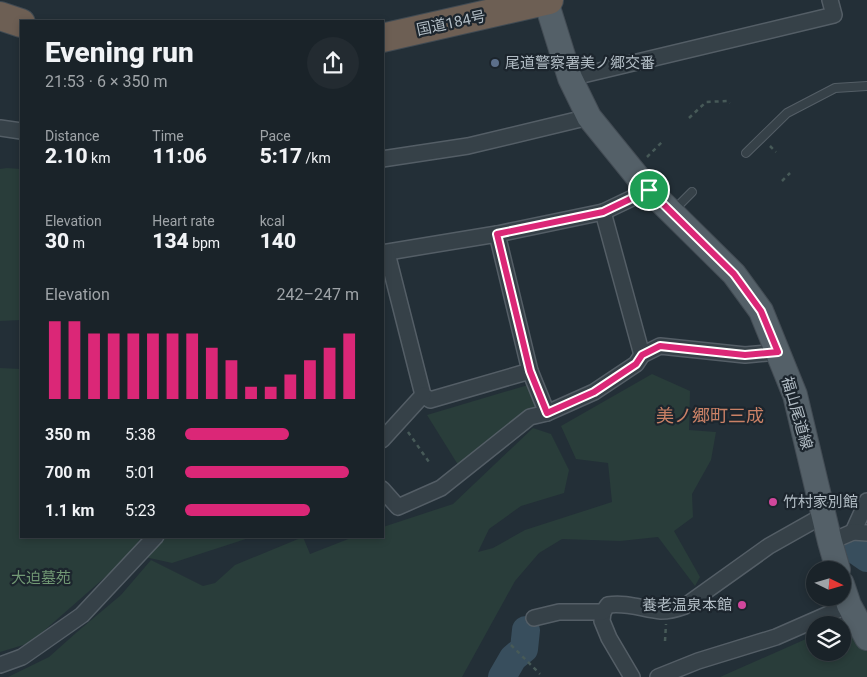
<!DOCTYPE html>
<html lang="en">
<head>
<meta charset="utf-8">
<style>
	body { margin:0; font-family:Roboto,"Noto Sans JP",sans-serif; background:#232b31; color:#f1f3f6; height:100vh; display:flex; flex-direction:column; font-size:19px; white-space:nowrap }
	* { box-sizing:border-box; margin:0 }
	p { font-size:16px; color:#9fa4a8 }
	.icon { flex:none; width:28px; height:28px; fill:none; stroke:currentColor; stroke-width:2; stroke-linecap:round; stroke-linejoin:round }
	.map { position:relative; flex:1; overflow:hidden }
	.details { position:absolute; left:20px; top:20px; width:364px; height:518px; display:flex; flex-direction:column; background:#1a2329; border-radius:0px; box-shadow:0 2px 8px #0003,0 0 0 1px #384046 }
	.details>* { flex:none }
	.needle { width:32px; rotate:95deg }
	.buttons { position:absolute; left:806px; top:561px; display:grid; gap:10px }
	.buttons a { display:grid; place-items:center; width:45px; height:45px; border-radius:50%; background:#1a2329; box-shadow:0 2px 8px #0003,0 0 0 1px #384046; font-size:25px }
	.pin { position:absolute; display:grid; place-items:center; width:42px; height:42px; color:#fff; margin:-21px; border:2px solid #fff; border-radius:50%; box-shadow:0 1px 5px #0007 }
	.round { display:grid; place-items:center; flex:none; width:52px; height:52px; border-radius:26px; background:#232b31 }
	.summary { display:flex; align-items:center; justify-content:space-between; height:85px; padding:0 25px }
	h1 { font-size:28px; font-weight:800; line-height:38px }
	.metrics { display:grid; grid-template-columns:repeat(3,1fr); gap:8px; height:85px; padding:5px 25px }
	.metrics div { display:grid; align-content:center }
	.metrics b { font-size:21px; font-weight:800 }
	.metrics small { font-size:14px; font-weight:400 }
	.metrics p { font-size:14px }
	.chart { height:140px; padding:10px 25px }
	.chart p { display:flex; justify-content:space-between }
	.chart svg { width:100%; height:90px; margin-top:5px; stroke:#db2777; stroke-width:6 }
	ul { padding:0 25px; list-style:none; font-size:16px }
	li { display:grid; grid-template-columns:80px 60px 1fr; align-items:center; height:38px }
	li i { height:12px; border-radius:6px; background:#db2777 }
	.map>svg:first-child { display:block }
	.green { fill:#293d3a }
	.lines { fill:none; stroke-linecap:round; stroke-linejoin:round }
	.river { stroke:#384e5d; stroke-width:28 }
	.lane-casing { stroke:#545e66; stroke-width:10 }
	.street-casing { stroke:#545e66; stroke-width:18 }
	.primary-casing { stroke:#434c54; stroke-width:26 }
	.highway-casing { stroke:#414b53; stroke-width:30 }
	.path { stroke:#475a58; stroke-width:2.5; stroke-dasharray:4 4; stroke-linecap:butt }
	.lane { stroke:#364148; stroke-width:8 }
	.street { stroke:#364148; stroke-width:15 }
	.primary { stroke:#546068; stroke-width:24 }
	.highway { stroke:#6d5f54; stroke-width:28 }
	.route-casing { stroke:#fff; stroke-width:10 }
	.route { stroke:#db2777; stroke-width:6 }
	.service-dot { fill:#5c6f8a; stroke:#1c252d; stroke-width:2 }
	.hotel-dot { fill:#d1479c; stroke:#1c252d; stroke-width:2 }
	.labels { text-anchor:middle; stroke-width:4.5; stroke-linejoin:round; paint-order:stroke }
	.street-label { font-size:15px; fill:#b1bcc4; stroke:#1c252d }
	.poi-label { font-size:15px; fill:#b1bcc4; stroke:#1c252d; text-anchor:start }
	.park-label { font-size:15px; fill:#719874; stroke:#1c252d }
	.quarter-label { font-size:18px; fill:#ca8166; stroke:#1c252d }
</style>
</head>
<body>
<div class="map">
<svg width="867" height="677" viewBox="0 0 867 677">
	<rect width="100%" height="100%" fill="#232f37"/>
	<!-- green -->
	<g class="green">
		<path d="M7,168L21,169V320L0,321V169Z"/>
		<path d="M0,368L21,369V536H142L128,557L30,643L0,652Z"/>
		<path d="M652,374L690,391L689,430L716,432L711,460L692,494L693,517L674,531L700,577L695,586L658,537L620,541L562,539L539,553L515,581L462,677H8L49,657L77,632L121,595L151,560L203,586L215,583L235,565L303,537L310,554L356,536H382L383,527L453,504L533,428L551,434L569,470L564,493L521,506L489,529L478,552L493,548L525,530L612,502L608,463L576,459L561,426Z"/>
		<path d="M528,385L538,410L460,468L427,415Z"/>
		<path d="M157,536H255L172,563L145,557Z"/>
		<path d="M866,614L867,615V677H720L815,635V652H842V625H837Z"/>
	</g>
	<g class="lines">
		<!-- river -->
		<g class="river">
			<path d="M857,551L867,558"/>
			<path d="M502,677L513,658L524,649L526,630"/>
		</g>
		<defs>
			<g id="lane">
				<path d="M746,153L787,113L835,88L867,86"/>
				<path d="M674,210L692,192"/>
			</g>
			<g id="street">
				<path d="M570,78L834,15L830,0"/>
				<path d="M0,128L21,131"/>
				<path d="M382,159L468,146L589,117"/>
				<path d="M603,212L642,355"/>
				<path d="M497,234L530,371L547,413"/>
				<path d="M382,253L497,234L603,212L649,190"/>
				<path d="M387,253L423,395L430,400L530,371"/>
				<path d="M382,440L423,395"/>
				<path d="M382,489L398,507L441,488L530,417L547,413L594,392L636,364L642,355L660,346L745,355L778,352"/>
				<path d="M853,532L867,501"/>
				<path d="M830,542L853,532L867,533"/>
				<path d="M603,612L602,621L609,638L632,677"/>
				<path d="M534,618L559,612H603L608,605C626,602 643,609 661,611C670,611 677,609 685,606L769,546L824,515"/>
				<path d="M0,665L22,657L82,615L156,536"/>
				<path d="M658,677L698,661L776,637L849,605"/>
			</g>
			<g id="primary">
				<path d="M546,1L570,78L589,117L645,186L734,274L761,311L795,395L830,542L838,570"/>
				<path d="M842,584L849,605L867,638"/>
			</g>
			<g id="highway">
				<path d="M0,16L21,23"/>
				<path d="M382,38L549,0"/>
			</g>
		</defs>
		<!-- lane casing -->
		<use href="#lane" class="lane-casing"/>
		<!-- street casing -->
		<use href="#street" class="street-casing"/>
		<!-- primary casing -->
		<use href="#primary" class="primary-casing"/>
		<!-- highway casing -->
		<use href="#highway" class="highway-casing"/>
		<!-- path -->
		<g class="path">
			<path d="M689,118L706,102L728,101L730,103"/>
			<path d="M770,146L776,152"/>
			<path d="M647,157L662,142"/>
			<path d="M782,181L790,173"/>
			<path d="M408,432L429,462"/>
			<path d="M665,641L666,624"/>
			<path d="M511,645L540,674"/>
		</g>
		<!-- lane -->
		<use href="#lane" class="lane"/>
		<!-- street -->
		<use href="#street" class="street"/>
		<!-- primary -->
		<use href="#primary" class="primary"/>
		<!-- highway -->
		<use href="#highway" class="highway"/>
	</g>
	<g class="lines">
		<defs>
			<path id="route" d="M649,190L734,274L761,311L778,352L745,355L660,346L642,355L636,364L594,392L547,413L530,371L497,234L603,212Z"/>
		</defs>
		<!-- route casing -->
		<use href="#route" class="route-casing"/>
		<!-- route -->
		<use href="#route" class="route"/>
	</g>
	<!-- markers -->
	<circle class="service-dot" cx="495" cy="63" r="5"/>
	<g class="hotel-dot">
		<circle cx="773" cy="502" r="5"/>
		<circle cx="742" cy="605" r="5"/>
	</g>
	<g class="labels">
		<!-- street labels -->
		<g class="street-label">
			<text transform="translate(451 23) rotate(-12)" y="5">国道184号</text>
			<text transform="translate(797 413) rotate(74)" y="5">福山尾道線</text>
		</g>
		<!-- poi labels -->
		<g class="poi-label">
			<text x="505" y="68">尾道警察署美ノ郷交番</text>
			<text x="783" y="507">竹村家別館</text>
			<text x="732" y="610" text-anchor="end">養老温泉本館</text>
		</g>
		<!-- park labels -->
		<g class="park-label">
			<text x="41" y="583">大迫墓苑</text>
		</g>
		<!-- quarter labels -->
		<g class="quarter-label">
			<text x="710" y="422">美ノ郷町三成</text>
		</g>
	</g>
</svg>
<div class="buttons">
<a><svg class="needle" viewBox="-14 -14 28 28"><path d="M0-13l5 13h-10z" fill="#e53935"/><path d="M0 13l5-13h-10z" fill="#9fa4a8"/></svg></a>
<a><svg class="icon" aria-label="layers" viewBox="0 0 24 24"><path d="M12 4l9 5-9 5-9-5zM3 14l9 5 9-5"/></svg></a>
</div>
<div class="pin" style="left:649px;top:190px;background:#1e9e55"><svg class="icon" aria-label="arrive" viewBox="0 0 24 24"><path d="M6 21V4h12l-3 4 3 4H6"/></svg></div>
<section class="details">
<div class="summary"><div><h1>Evening run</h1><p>21:53 · 6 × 350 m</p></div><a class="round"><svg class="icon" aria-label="share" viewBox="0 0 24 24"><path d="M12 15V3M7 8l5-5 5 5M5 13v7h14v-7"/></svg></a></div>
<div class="metrics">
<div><p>Distance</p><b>2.10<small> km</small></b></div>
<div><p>Time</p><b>11:06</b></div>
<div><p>Pace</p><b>5:17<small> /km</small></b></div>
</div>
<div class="metrics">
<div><p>Elevation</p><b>30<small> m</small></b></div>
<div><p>Heart rate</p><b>134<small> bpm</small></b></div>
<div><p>kcal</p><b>140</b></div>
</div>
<div class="chart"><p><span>Elevation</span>242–247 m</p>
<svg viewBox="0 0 160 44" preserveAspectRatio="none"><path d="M5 44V6M15 44V6M25 44V12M35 44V12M45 44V12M55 44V12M65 44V12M75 44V12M85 44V19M95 44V25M105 44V38M115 44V38M125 44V32M135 44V25M145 44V19M155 44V12"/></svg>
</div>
<ul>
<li><b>350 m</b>5:38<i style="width:60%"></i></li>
<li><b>700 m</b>5:01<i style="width:94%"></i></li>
<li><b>1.1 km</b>5:23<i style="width:72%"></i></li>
</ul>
</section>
</div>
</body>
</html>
